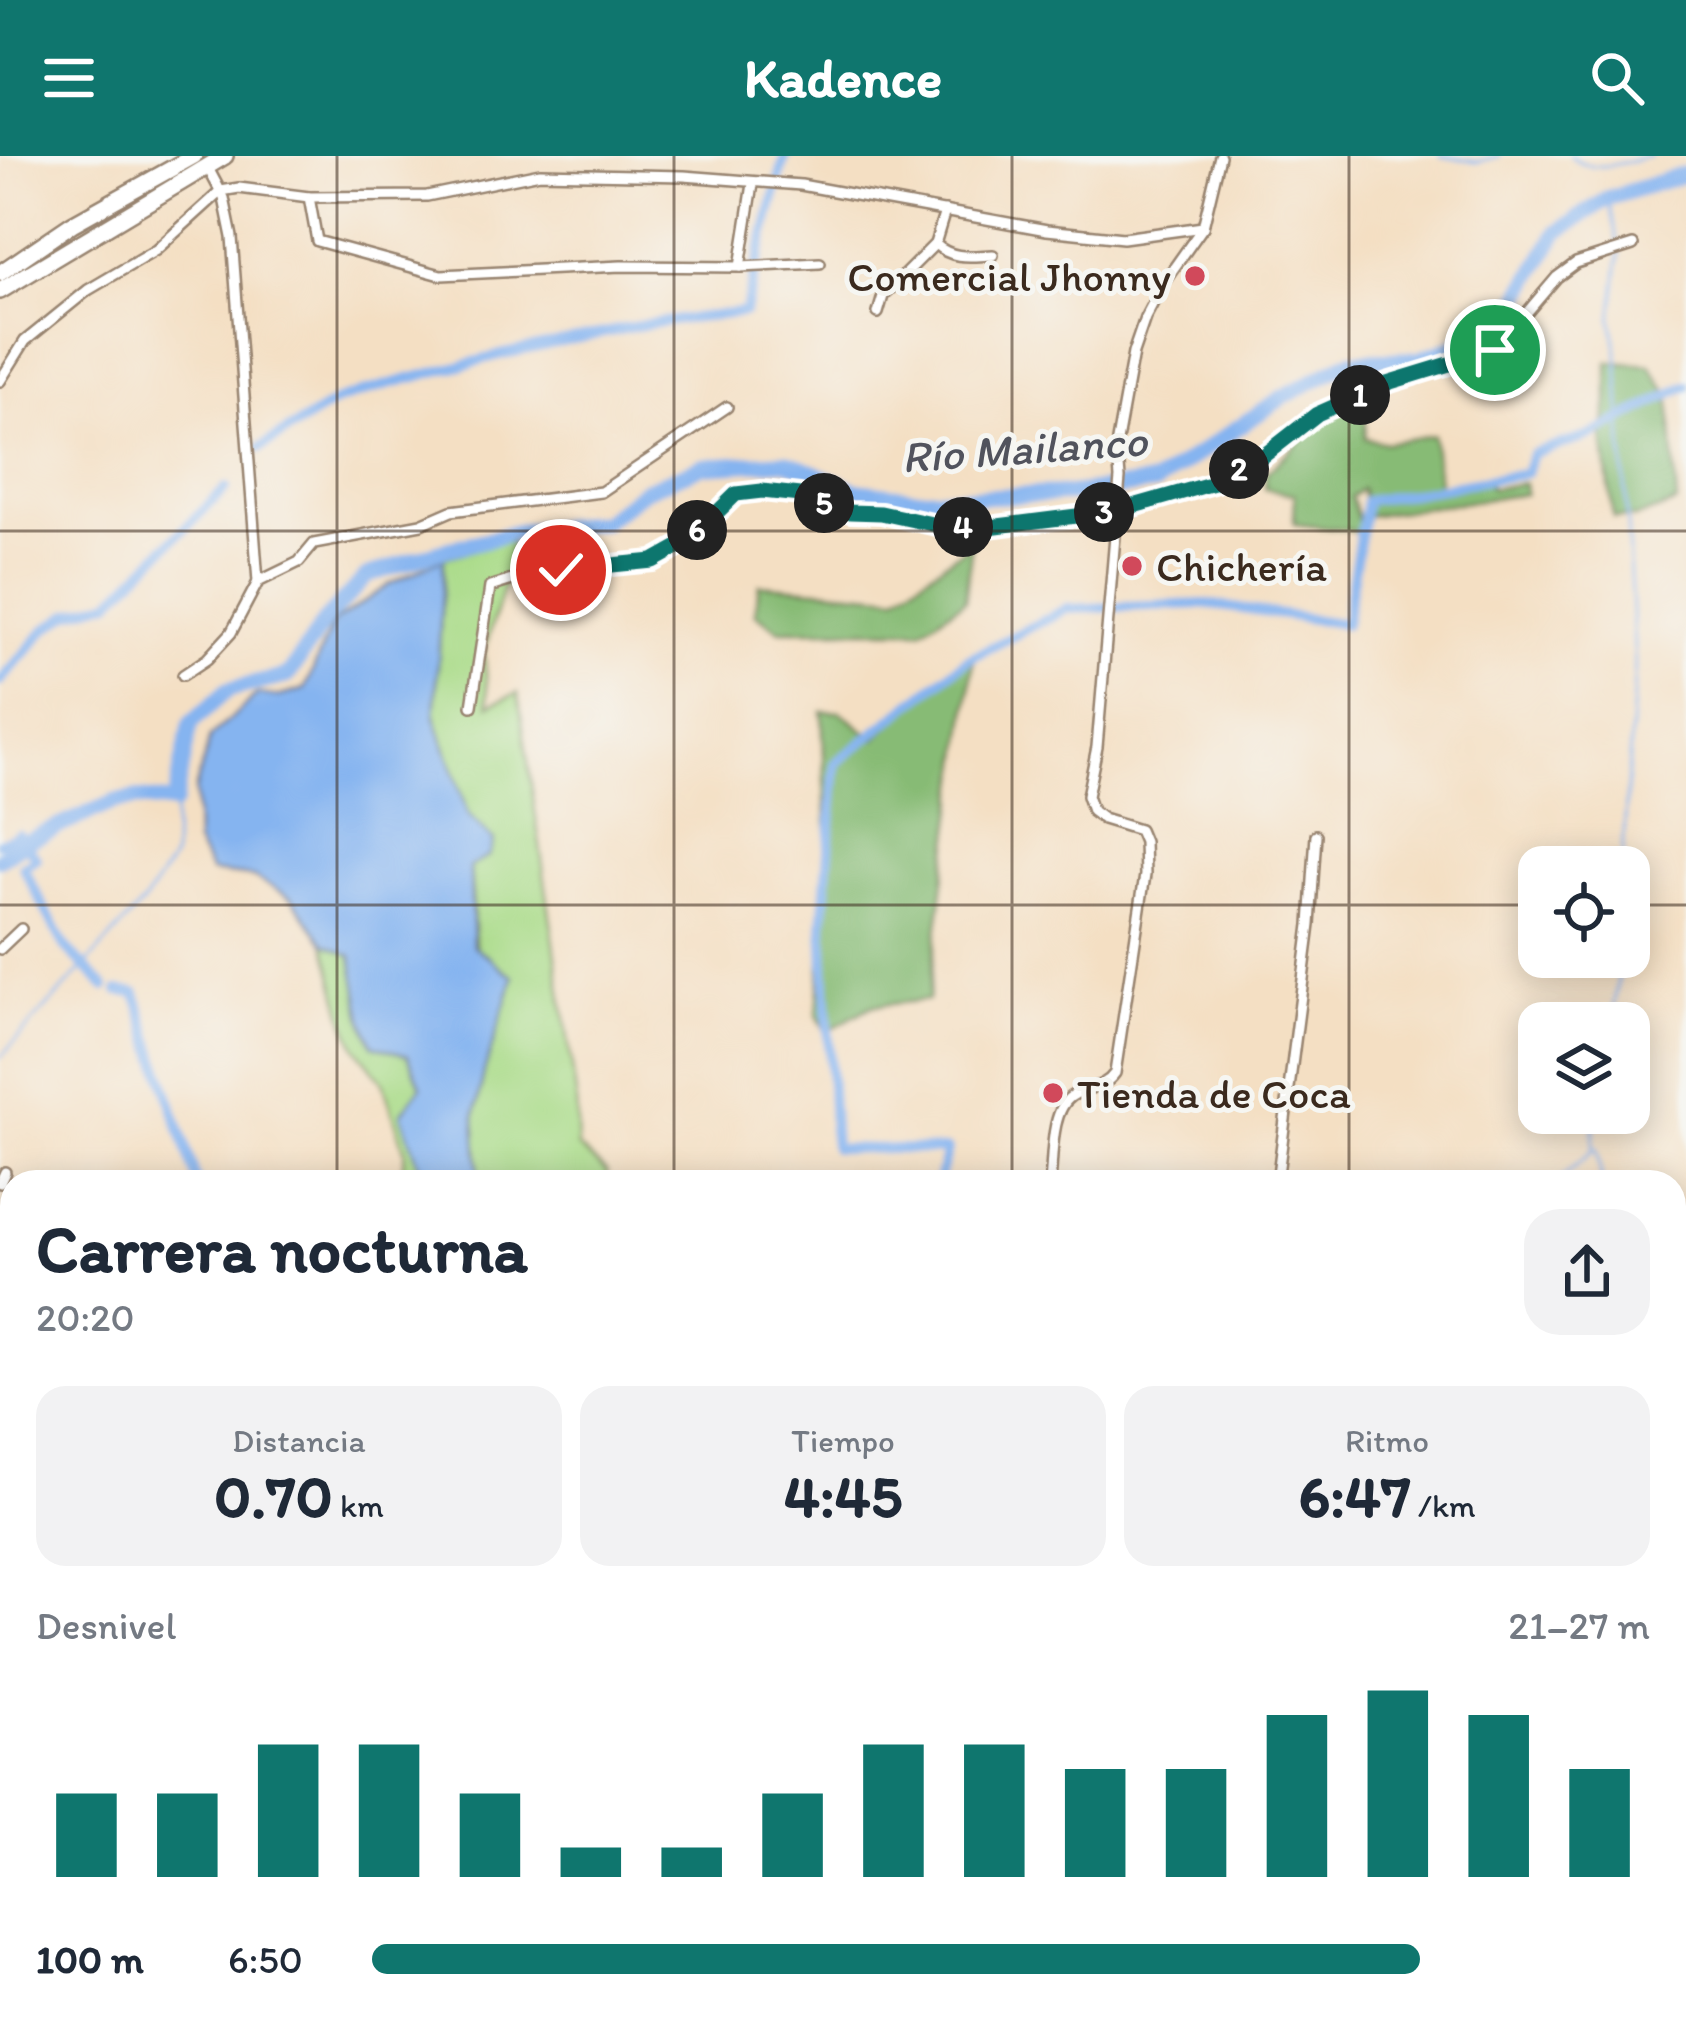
<!DOCTYPE html>
<html lang="es">
<head>
<meta charset="utf-8">
<style>
	body { margin:0; font-family:Itim,sans-serif; background:#f2f2f3; color:#1f2937; height:100vh; display:flex; flex-direction:column; font-size:45px; white-space:nowrap }
	* { box-sizing:border-box; margin:0 }
	p { font-size:39px; color:#747a83 }
	.icon { flex:none; width:66px; height:66px; fill:none; stroke:currentColor; stroke-width:2; stroke-linecap:round; stroke-linejoin:round }
	.map { position:relative; flex:1; overflow:hidden }
	.side { position:absolute; left:0px; top:1014px; width:1686px; height:861px; display:flex; flex-direction:column; background:#fff; border-radius:36px 36px 0 0; box-shadow:0 6px 30px #0003 }
	.side>* { flex:none }
	.controls { position:absolute; left:1518px; top:690px; display:grid; gap:24px }
	.controls a { display:grid; place-items:center; width:132px; height:132px; border-radius:24px; background:#fff; box-shadow:0 6px 30px #0003; font-size:60px }
	.pin { position:absolute; display:grid; place-items:center; width:102px; height:102px; color:#fff; margin:-51px; border:6px solid #fff; border-radius:50%; box-shadow:0 3px 12px #0007 }
	.km { position:absolute; width:60px; height:60px; margin:-30px; border-radius:50%; background:#222; color:#fff; font-size:33px; line-height:60px; text-align:center }
	.round { display:grid; place-items:center; flex:none; width:126px; height:126px; border-radius:36px; background:#f2f2f3 }
	.overview { display:flex; align-items:center; justify-content:space-between; height:204px; padding:0 36px }
	h1 { font-size:66px; font-weight:800; line-height:90px }
	.stats { display:grid; grid-template-columns:repeat(3,1fr); gap:18px; height:204px; padding:12px 36px }
	.stats div { display:grid; align-content:center; border-radius:30px; background:#f2f2f3; text-align:center }
	.stats b { font-size:60px; font-weight:800 }
	.stats small { font-size:33px; font-weight:400 }
	.stats p { font-size:33px }
	.chart { height:336px; padding:24px 36px }
	.chart p { display:flex; justify-content:space-between }
	.chart svg { width:100%; height:216px; margin-top:12px; stroke:#0f766e; stroke-width:6 }
	ul { padding:0 36px; list-style:none; font-size:39px }
	li { display:grid; grid-template-columns:192px 144px 1fr; align-items:center; height:90px }
	li i { height:30px; border-radius:15px; background:#0f766e }
	header { display:flex; justify-content:space-between; align-items:center; height:156px; padding:0 36px; background:#0f766e; color:#fff; font-size:54px; font-weight:800 }
	.map>svg:first-child { display:block }
	.green { fill:#aadb89; stroke:#728254; stroke-width:3 }
	.forest { fill:#87bb75; stroke:#61724a; stroke-width:3 }
	.water { fill:#85b4f0; stroke:#606f87; stroke-width:3 }
	.lines { fill:none; stroke-linecap:round; stroke-linejoin:round }
	.stream { stroke:#85b4f0; stroke-width:3 }
	.canal { stroke:#85b4f0; stroke-width:10 }
	.river { stroke:#85b4f0; stroke-width:16 }
	.minor-casing { stroke:#988470; stroke-width:14 }
	.trunk-casing { stroke:#988470; stroke-width:20 }
	.minor { stroke:#fff; stroke-width:9 }
	.trunk { stroke:#fff; stroke-width:15 }
	.route-casing { stroke:#fff; stroke-width:24 }
	.route { stroke:#0f766e; stroke-width:15 }
	.grid { fill:none; stroke:#3b2a1e; stroke-width:3; stroke-opacity:0.55 }
	.poi-dot { fill:#d1495b; stroke:#f6f6f2; stroke-width:4.5 }
	.labels { text-anchor:middle; stroke-width:10; stroke-linejoin:round; paint-order:stroke }
	.poi-label { font-size:42px; fill:#3b2a1e; stroke:#f6f6f2; text-anchor:start }
	.water-label { font-size:45px; font-style:italic; fill:#51535d; stroke:#f6f6f2 }
</style>
</head>
<body>
<header><svg class="icon" aria-label="menu" viewBox="0 0 24 24"><path d="M4 6h16M4 12h16M4 18h16"/></svg>Kadence<svg class="icon" aria-label="search" viewBox="0 0 24 24"><circle cx="10" cy="10" r="6"/><path d="M15 15l6 6"/></svg></header>
<div class="map">
<svg width="1686" height="1873" viewBox="0 0 1686 1873">
	<rect width="100%" height="100%" fill="#f6f6f2"/>
	<filter id="ink" filterUnits="userSpaceOnUse"><feTurbulence type="fractalNoise" baseFrequency=".00833" numOctaves="2"/><feDisplacementMap in="SourceGraphic" scale="24" xChannelSelector="R" yChannelSelector="G"/><feConvolveMatrix kernelMatrix="1 2 1 2 8 2 1 2 1" color-interpolation-filters="sRGB"/></filter>
	<filter id="wash" filterUnits="userSpaceOnUse"><feTurbulence type="fractalNoise" baseFrequency=".004" numOctaves="4" result="noise"/><feDisplacementMap in="SourceGraphic" scale="48" xChannelSelector="R" yChannelSelector="G"/><feGaussianBlur stdDeviation="2.7" result="paint"/><feColorMatrix in="noise" values="0 0 0 0 0 0 0 0 0 0 0 0 0 0 0 0 0 1.4 0 .05"/><feComposite in="paint" operator="in"/></filter>
	<g filter="url(#wash)">
		<rect width="100%" height="100%" fill="#f4dfc3"/>
		<!-- green -->
		<g class="green">
			<path d="M512,383L506,423L484,496L489,549L518,537L576,939L578,991L607,1016V1026H479L475,961L484,916L470,710L489,700L493,685L468,659L435,561L444,402Z"/>
			<path d="M325,787L353,800L363,864L373,888L408,899L421,930L401,958L425,1026H400L405,996L383,926L357,893L345,865Z"/>
		</g>
		<!-- forest -->
		<g class="forest">
			<path d="M1608,206L1650,209L1670,240L1677,347L1636,362H1613L1603,280L1608,246Z"/>
			<path d="M1357,251L1366,257L1365,282L1385,287L1433,279L1439,332L1486,326L1491,333L1524,327L1525,338L1366,360L1362,333L1351,341L1362,376L1294,368L1295,338L1265,333L1266,317L1328,259Z"/>
			<path d="M972,387L965,444L922,474H779L755,457L759,428L897,440Z"/>
			<path d="M974,503L928,844L872,850L826,876L817,859L829,710L822,555L841,556L875,583L909,552Z"/>
		</g>
		<!-- water -->
		<path class="water" d="M444,402L435,561L468,659L494,685L489,700L470,711L473,789L514,821L484,916L475,961L479,1026H425L401,958L421,930L408,899L373,889L363,864L352,800L325,787L292,742L253,721L211,716L196,687L195,635L210,581L258,538L279,541L305,533L333,467L390,428Z"/>
		<g class="lines">
			<!-- stream -->
			<g class="stream">
				<path d="M1441,0L1477,6L1499,0"/>
				<path d="M1571,0C1594,20 1624,5 1651,0"/>
				<path d="M1608,42L1618,87"/>
				<path d="M1620,97L1612,162L1618,200L1635,509L1622,711"/>
				<path d="M1612,867L1621,801"/>
				<path d="M0,902L144,746L173,702L174,647"/>
				<path d="M1596,993L1602,1026"/>
				<path d="M1557,1026L1592,996L1596,957"/>
				<path d="M878,1873L921,1863"/>
				<path d="M1479,1873L1484,1863"/>
			</g>
			<!-- canal -->
			<g class="canal">
				<path d="M260,292L337,245L386,229L504,198L647,168L745,156L785,0"/>
				<path d="M0,526L46,473L70,457L111,445L226,332"/>
				<path d="M0,687L18,678L37,703L23,711L65,791L105,831"/>
				<path d="M118,835L136,837L197,1026"/>
				<path d="M938,1026L947,994L834,992L823,770L836,607L968,503L1066,453L1206,448L1345,468L1366,345L1526,317L1532,298L1590,280L1686,230"/>
				<path d="M0,1488L12,1489"/>
				<path d="M0,1741L12,1727"/>
				<path d="M0,1772L12,1775"/>
				<path d="M561,1863L622,1865L657,1871"/>
				<path d="M272,1873L280,1863"/>
			</g>
			<!-- river -->
			<path class="river" d="M0,703L29,684L114,646L139,643L174,647L191,567L228,534L288,520L326,463L367,420L437,396L517,376L603,366L644,334L702,310L786,305L856,334L919,342L1070,338L1155,327L1283,241L1350,205L1419,203L1473,184L1513,153L1557,77L1608,42L1686,18"/>
		</g>
	</g>
	<g filter="url(#ink)">
		<g class="lines">
			<defs>
				<g id="minor">
					<path d="M207,10L224,42L232,81L258,426"/>
					<path d="M309,41L317,85L441,119L621,110L740,111L820,107"/>
					<path d="M935,88C953,104 971,100 993,99"/>
					<path d="M740,111L753,28"/>
					<path d="M878,157L883,140L935,88L945,55"/>
					<path d="M0,225L25,185L88,134L156,94L221,35L239,32L309,41L427,40L540,17L684,20L801,29L1047,74L1123,82L1203,71"/>
					<path d="M183,519L207,503L231,477L258,426L299,406L314,388L421,368L451,355L601,336L727,251"/>
					<path d="M472,550L490,431L528,419L653,405L687,386L736,338L762,335L800,339L850,356L881,357L937,369L981,372L1116,355L1172,340L1214,327L1262,301L1317,258L1386,227L1495,194L1557,121L1576,107L1633,89"/>
					<path d="M0,793L21,773"/>
					<path d="M1050,1026C1053,1003 1050,954 1072,940C1088,929 1103,934 1115,917L1145,719L1144,686L1139,674L1103,663L1092,655L1087,640L1097,591L1120,322L1117,285L1133,197L1145,162L1164,126L1203,71L1220,0"/>
					<path d="M1277,1026L1310,769L1316,679"/>
					<path d="M0,1027L5,1016"/>
					<path d="M1674,1306L1686,1298"/>
					<path d="M0,1562H12"/>
					<path d="M1440,1863L1442,1873"/>
					<path d="M139,1873L145,1863"/>
					<path d="M840,1873L847,1863"/>
					<path d="M1046,1873L1059,1863"/>
				</g>
				<g id="trunk">
					<path d="M0,117L72,68L194,0"/>
					<path d="M0,135L225,0"/>
				</g>
			</defs>
			<!-- minor casing -->
			<use href="#minor" class="minor-casing"/>
			<!-- trunk casing -->
			<use href="#trunk" class="trunk-casing"/>
			<!-- minor -->
			<use href="#minor" class="minor"/>
			<!-- trunk -->
			<use href="#trunk" class="trunk"/>
		</g>
	</g>
	<g class="lines" filter="url(#ink)">
		<defs>
			<path id="route" d="M561,414L653,405L687,386L736,338L762,335L800,339L850,356L881,357L937,369L981,372L1116,355L1214,327L1262,301L1317,258L1387,227L1495,194"/>
		</defs>
		<!-- route casing -->
		<use href="#route" class="route-casing"/>
		<!-- route -->
		<use href="#route" class="route"/>
	</g>
	<!-- grid -->
	<path class="grid" d="M337,0V1026M674,0V1026M1012,0V1026M1349,0V1026M0,375H1686M0,749H1539M1629,749H1686M0,1124H12M1674,1124H1686M0,1498H12M1674,1498H1686M337,1863V1873M674,1863V1873M1012,1863V1873M1349,1863V1873"/>
	<!-- markers -->
	<g class="poi-dot">
		<circle cx="1195" cy="120" r="12"/>
		<circle cx="1132" cy="410" r="12"/>
		<circle cx="1053" cy="937" r="12"/>
	</g>
	<g class="labels">
		<!-- poi labels -->
		<g class="poi-label">
			<text x="1171" y="135" text-anchor="end">Comercial Jhonny</text>
			<text x="1156" y="425">Chichería</text>
			<text x="1077" y="952">Tienda de Coca</text>
		</g>
		<!-- water labels -->
		<g class="water-label">
			<text transform="translate(1024 292) rotate(-4)" y="16">Río Mailanco</text>
		</g>
	</g>
</svg>
<div class="controls">
<a><svg class="icon" aria-label="locate" viewBox="0 0 24 24"><circle cx="12" cy="12" r="6"/><path d="M12 2v4M12 18v4M2 12h4M18 12h4"/></svg></a>
<a><svg class="icon" aria-label="layers" viewBox="0 0 24 24"><path d="M12 4l9 5-9 5-9-5zM3 14l9 5 9-5"/></svg></a>
</div>
<div class="pin" style="left:1495px;top:194px;background:#1e9e55"><svg class="icon" aria-label="arrive" viewBox="0 0 24 24"><path d="M6 21V4h12l-3 4 3 4H6"/></svg></div>
<div class="pin" style="left:561px;top:414px;background:#d93025"><svg class="icon" aria-label="check" viewBox="0 0 24 24"><path d="M5 12l5 5 9-10"/></svg></div>
<b class="km" style="left:1360px;top:239px">1</b>
<b class="km" style="left:1239px;top:313px">2</b>
<b class="km" style="left:1104px;top:356px">3</b>
<b class="km" style="left:963px;top:371px">4</b>
<b class="km" style="left:824px;top:347px">5</b>
<b class="km" style="left:697px;top:374px">6</b>
<section class="side">
<div class="overview"><div><h1>Carrera nocturna</h1><p>20:20</p></div><a class="round"><svg class="icon" aria-label="share" viewBox="0 0 24 24"><path d="M12 15V3M7 8l5-5 5 5M5 13v7h14v-7"/></svg></a></div>
<div class="stats">
<div><p>Distancia</p><b>0.70<small> km</small></b></div>
<div><p>Tiempo</p><b>4:45</b></div>
<div><p>Ritmo</p><b>6:47<small> /km</small></b></div>
</div>
<div class="chart"><p><span>Desnivel</span>21–27 m</p>
<svg viewBox="0 0 160 44" preserveAspectRatio="none"><path d="M5 44V27M15 44V27M25 44V17M35 44V17M45 44V27M55 44V38M65 44V38M75 44V27M85 44V17M95 44V17M105 44V22M115 44V22M125 44V11M135 44V6M145 44V11M155 44V22"/></svg>
</div>
<ul>
<li><b>100 m</b>6:50<i style="width:82%"></i></li>
</ul>
</section>
</div>
</body>
</html>
